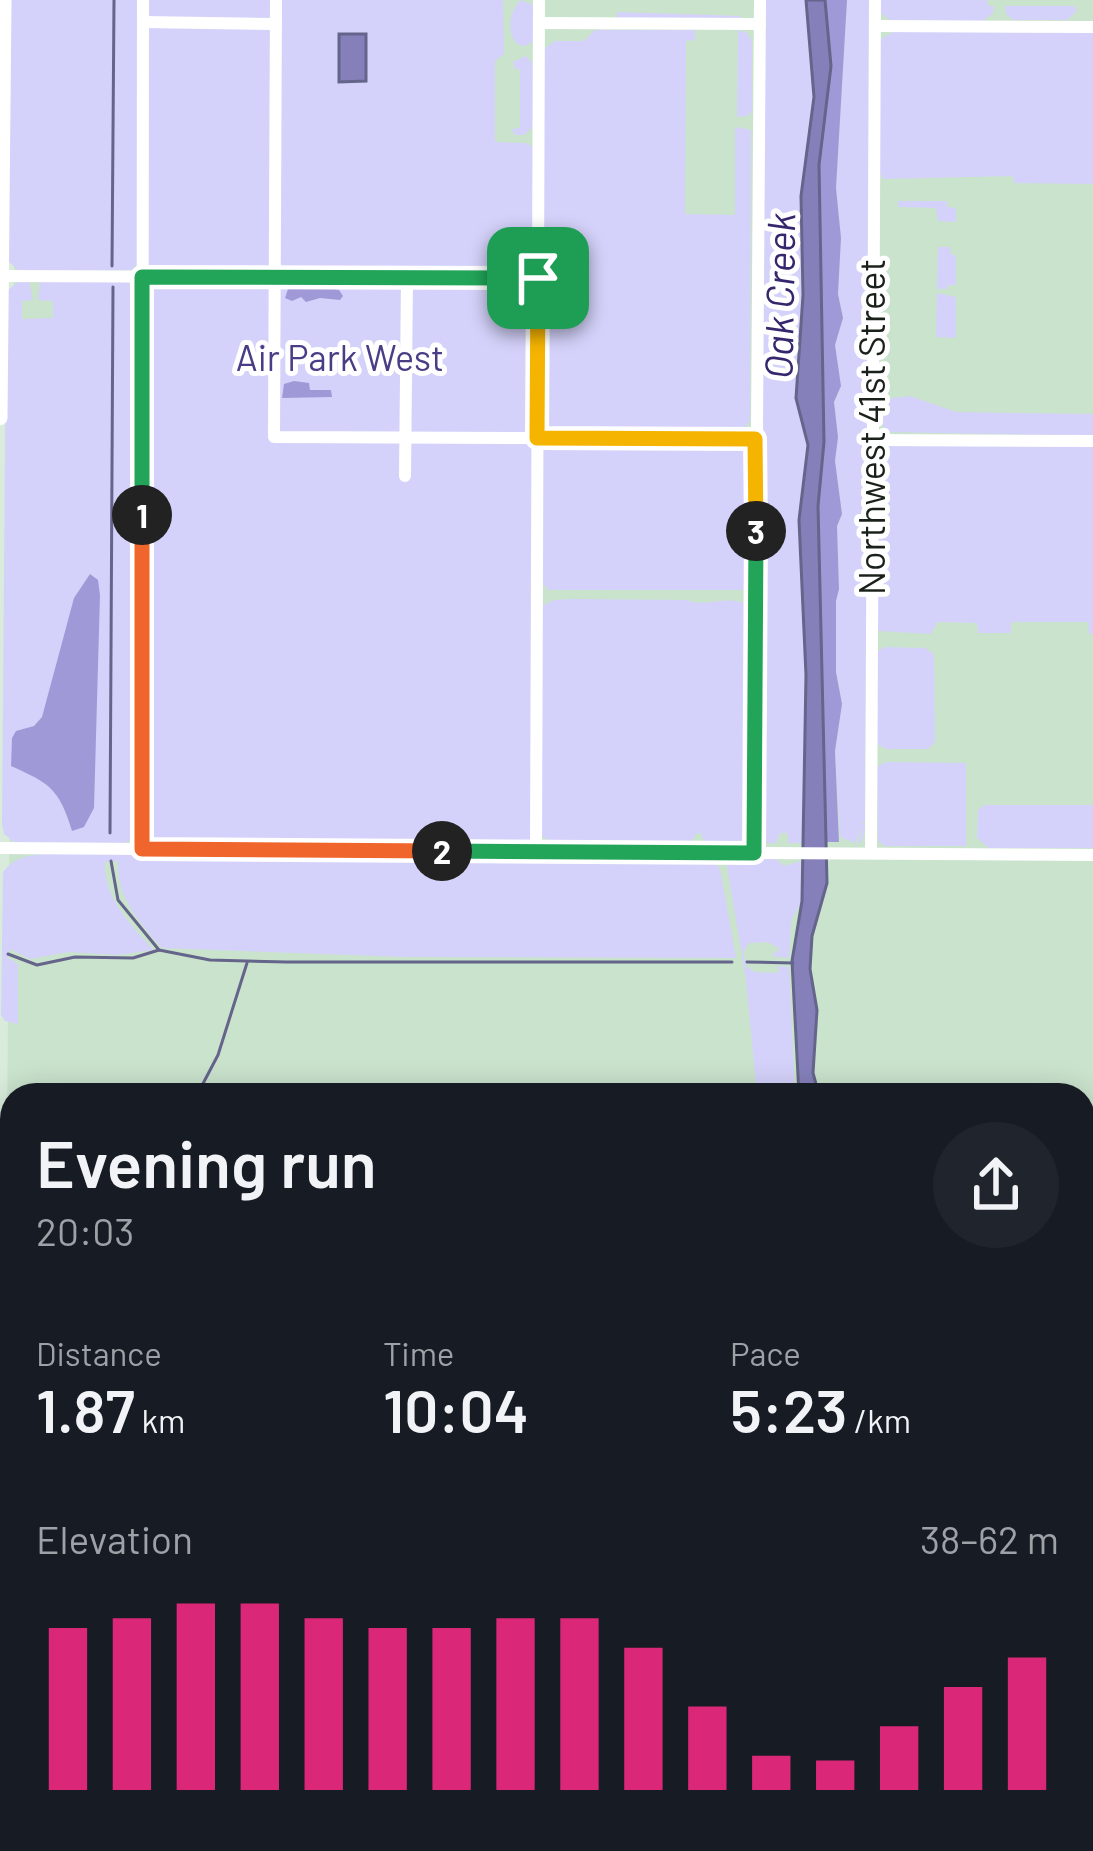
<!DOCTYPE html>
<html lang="en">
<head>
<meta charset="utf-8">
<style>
	body { margin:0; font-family:Barlow,sans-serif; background:#20242c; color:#f1f3f6; height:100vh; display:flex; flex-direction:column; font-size:45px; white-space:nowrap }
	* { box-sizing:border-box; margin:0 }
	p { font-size:39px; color:#9ea1a6 }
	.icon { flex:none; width:66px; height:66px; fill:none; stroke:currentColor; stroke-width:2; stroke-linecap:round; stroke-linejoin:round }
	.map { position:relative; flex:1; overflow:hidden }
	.panel { position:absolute; left:0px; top:1083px; width:1095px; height:768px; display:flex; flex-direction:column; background:#171b24; border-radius:36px 36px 0 0; box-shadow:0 6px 30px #0003 }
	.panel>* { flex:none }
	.pin { position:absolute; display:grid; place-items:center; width:102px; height:102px; color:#fff; margin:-51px; border-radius:24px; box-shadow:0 6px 18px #0006 }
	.km { position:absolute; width:60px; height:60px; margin:-30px; border-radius:50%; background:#222; color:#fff; font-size:33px; line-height:60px; text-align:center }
	.round { display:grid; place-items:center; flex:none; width:126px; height:126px; border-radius:63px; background:#20242c }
	.head { display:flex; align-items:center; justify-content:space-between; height:204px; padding:0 36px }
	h1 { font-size:66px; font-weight:600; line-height:90px }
	.metrics { display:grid; grid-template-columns:repeat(3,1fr); gap:18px; height:204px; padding:12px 36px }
	.metrics div { display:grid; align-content:center }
	.metrics b { font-size:60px; font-weight:600 }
	.metrics small { font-size:33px; font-weight:400 }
	.metrics p { font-size:33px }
	.chart { height:336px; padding:24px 36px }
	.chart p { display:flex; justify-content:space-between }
	.chart svg { width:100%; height:216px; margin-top:12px; stroke:#db2777; stroke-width:6 }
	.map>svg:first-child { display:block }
	.built { fill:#cae3cd }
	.green { fill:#d4d2fa; fill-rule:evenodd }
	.forest { fill:#9f9ad7 }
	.water { fill:#8580ba; stroke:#65648a; stroke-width:3 }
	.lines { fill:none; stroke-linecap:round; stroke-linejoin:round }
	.stream { stroke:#65648a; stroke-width:3 }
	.minor { stroke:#fff; stroke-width:12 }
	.major { stroke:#fff; stroke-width:15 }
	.split-1-casing { stroke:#fff; stroke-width:24 }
	.split-2-casing { stroke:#fff; stroke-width:24 }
	.split-3-casing { stroke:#fff; stroke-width:24 }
	.split-4-casing { stroke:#fff; stroke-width:24 }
	.split-1 { stroke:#22a559; stroke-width:15 }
	.split-2 { stroke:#f0652b; stroke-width:15 }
	.split-3 { stroke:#22a559; stroke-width:15 }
	.split-4 { stroke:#f5b400; stroke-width:15 }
	.labels { text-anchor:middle; stroke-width:10; stroke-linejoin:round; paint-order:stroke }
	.park-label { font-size:36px; fill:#4a3d86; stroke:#fff }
	.street-label { font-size:36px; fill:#1a211b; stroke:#fff }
	.water-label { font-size:39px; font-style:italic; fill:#35266d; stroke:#fff }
</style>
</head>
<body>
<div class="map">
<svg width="1093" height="1851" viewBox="0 0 1093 1851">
	<rect width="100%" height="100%" fill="#d9ecdb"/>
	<!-- built -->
	<g class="built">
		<path d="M16,0L489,147V0H1093V1513H1083V1095H12V1513H4Z"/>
		<rect x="418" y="1839" width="588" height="12"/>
	</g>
	<!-- green -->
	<g class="green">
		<path d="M8,0H141L138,263L132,270L19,271L7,260Z"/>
		<path d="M143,0H503L504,54L495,61V142L525,143L538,149L536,852L142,849Z"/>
		<path d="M521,0L533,5L534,41L525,46L517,44C506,31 509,12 521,0Z"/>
		<path d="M762,0H806L814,97L801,196L803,295L796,398L808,445L799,520L806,675L802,843H788V833H780L776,843H767L763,824L758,823Z"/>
		<path d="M847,0H869L865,822L861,823L865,824C864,834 865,839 857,846L863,827L855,843L840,837L835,751L842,704L836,672V601L839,589L837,526L842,514L835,461L838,437L834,402L839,393L835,344L843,318L838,294L841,238L836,188Z"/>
		<path d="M877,0H987L988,6H994L993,13L983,21L890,20L881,13Z"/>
		<path d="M1005,6H1074L1077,11L1067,20H1013L1006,14Z"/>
		<path d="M617,12L740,16V19H617Z"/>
		<path d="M595,30H695V40L686,41L685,214L735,215V127L751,130L750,421L740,433H557L542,423L544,49L555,41H584Z"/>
		<path d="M738,30L747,33L752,41V111L748,116L737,117Z"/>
		<path d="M897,30L1093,31V184L1014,183L1013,176L883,179L877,168L879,40Z"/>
		<path d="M526,56L533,64V127L524,135H515L512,129L520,128V69H515L513,62Z"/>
		<path d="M898,201H947V207L956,208V222L938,221L936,208L898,207Z"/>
		<path d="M938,247H950L951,255H956V285H948L947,289H937Z"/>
		<path d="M29,281L33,300L22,301V319L53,318V301L38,300L40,282H128L139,292L137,825L131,839L124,844L14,842L4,834L2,824L6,316L8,290L18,282ZM98,580L94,808L72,831C66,814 61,797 49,784C35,770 24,769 11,750L42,717Z"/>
		<path d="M937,293L956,297V338L936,337Z"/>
		<path d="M910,396L956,412L1093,414V436L886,432L882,423L883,405L892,398Z"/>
		<path d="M556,441L695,444L704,449L716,443L723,450L744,444L750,452V576L746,590H549L542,583L541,450Z"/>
		<path d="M888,444L1093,445V634H1089L1088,622H1011V633H978L977,623L937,622L931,634L879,631L874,622L877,453Z"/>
		<path d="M572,599L686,600C707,608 729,594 748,605V837L743,844L710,846L704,842L701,833L696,834L688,847L555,845L541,835L542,606L554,600Z"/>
		<path d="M885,647L925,648L934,654L935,742L928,749H886L876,743L877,652Z"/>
		<path d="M885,762L966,763V846H885L878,841L877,767Z"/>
		<path d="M984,805H1093V848H989L977,838L978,810Z"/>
		<path d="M75,853L711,858L720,869L736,958L406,957L162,948C140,923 116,897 118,861L105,862C102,895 131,926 154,950L117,955L68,952L30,959L10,949L8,958L18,964V1024L5,1021L1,1015L3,872C18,850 50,855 75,853Z"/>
		<path d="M731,858H775L784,866L801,861L802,901L791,920L789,958L771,956L780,949L768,942L749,943L743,952L747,967L755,972L779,973L777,966L789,967L795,1095H757L746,980L727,866Z"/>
	</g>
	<!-- forest -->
	<g class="forest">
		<path d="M825,0H847L836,188L841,238L838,294L843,318L835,345L841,386L834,402L838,437L835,461L842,514L837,526L839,589L836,601V672L842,704L835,751L839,842H825L823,809L818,506L824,442L819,165L831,66Z"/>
		<path d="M319,285L339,290L343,296L340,300L320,298L306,302L301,297L292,301L285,298L288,289Z"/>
		<path d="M294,381L309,383L310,390H331L332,397L282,398L284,384Z"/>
		<path d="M90,574L98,580L100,595L94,808L84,827L72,831C59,788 49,783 11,766L12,738L16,731L34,726L42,717L74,598Z"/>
	</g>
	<!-- water -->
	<g class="water">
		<path d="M806,0H825L831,66L819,165L824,442L818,506L827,883L812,936L810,969L817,1010L813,1073L819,1095H799L792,961L802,901L806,675L799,520L808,445L796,398L803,295L801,196L814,97Z"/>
		<path d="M339,34H366V81L339,82Z"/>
	</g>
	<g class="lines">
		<!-- stream -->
		<g class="stream">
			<path d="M112,266L114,0"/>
			<path d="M110,833L113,287"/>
			<path d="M111,861L118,900L159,950"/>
			<path d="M8,954L37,965L75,957L133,958L159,950L210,960L286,962H732"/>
			<path d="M747,962L793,963"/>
			<path d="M197,1095L218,1055L247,963"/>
		</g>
		<!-- minor -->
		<g class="minor">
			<path d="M276,0L274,437L755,439"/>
			<path d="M143,22L276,24"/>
			<path d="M539,23L760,24"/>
			<path d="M875,26L1093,27"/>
			<path d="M1,276L538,278"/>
			<path d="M871,440L1093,441"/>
			<path d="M405,476L407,277"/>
			<path d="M0,848L1093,855"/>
			<path d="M142,849L143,0"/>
			<path d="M536,852L539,0"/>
			<path d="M754,853L760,0"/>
			<path d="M871,853L875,0"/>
			<path d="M1083,1222H1093"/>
		</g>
		<!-- major -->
		<g class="major">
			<path d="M0,418L4,0"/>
			<path d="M0,1269L6,1323L1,1851"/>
		</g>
	</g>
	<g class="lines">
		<defs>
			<path id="split-1" d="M142,515V277L538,278"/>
			<path id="split-2" d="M142,515V849L442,851"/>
			<path id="split-3" d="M442,851L754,853L756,531"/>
			<path id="split-4" d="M538,278L537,438L755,439L756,531"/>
		</defs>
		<!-- split-1 casing -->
		<use href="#split-1" class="split-1-casing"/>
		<!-- split-2 casing -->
		<use href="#split-2" class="split-2-casing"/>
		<!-- split-3 casing -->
		<use href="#split-3" class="split-3-casing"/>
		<!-- split-4 casing -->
		<use href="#split-4" class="split-4-casing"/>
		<!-- split-1 -->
		<use href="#split-1" class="split-1"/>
		<!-- split-2 -->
		<use href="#split-2" class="split-2"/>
		<!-- split-3 -->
		<use href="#split-3" class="split-3"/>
		<!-- split-4 -->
		<use href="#split-4" class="split-4"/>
	</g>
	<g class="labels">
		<!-- park labels -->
		<g class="park-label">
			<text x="340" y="371">Air Park West</text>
		</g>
		<!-- street labels -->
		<g class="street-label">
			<text transform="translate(872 427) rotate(-90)" y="13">Northwest 41st Street</text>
		</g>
		<!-- water labels -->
		<g class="water-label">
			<text transform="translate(780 296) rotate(-89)" y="14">Oak Creek</text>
		</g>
	</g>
</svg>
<div class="pin" style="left:538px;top:278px;background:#1e9e55"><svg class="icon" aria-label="arrive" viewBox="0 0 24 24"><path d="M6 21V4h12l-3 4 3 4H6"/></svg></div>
<b class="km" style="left:142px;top:515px">1</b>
<b class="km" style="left:442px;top:851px">2</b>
<b class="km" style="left:756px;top:531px">3</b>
<section class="panel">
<div class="head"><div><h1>Evening run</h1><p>20:03</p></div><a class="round"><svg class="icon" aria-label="share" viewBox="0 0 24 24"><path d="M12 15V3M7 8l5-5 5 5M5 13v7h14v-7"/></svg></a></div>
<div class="metrics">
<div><p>Distance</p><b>1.87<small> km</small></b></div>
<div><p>Time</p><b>10:04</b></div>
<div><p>Pace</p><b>5:23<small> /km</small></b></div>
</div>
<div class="chart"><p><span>Elevation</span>38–62 m</p>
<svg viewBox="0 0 160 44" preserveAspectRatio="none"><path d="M5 44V11M15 44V9M25 44V6M35 44V6M45 44V9M55 44V11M65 44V11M75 44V9M85 44V9M95 44V15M105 44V27M115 44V37M125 44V38M135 44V31M145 44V23M155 44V17"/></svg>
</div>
</section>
</div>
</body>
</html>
